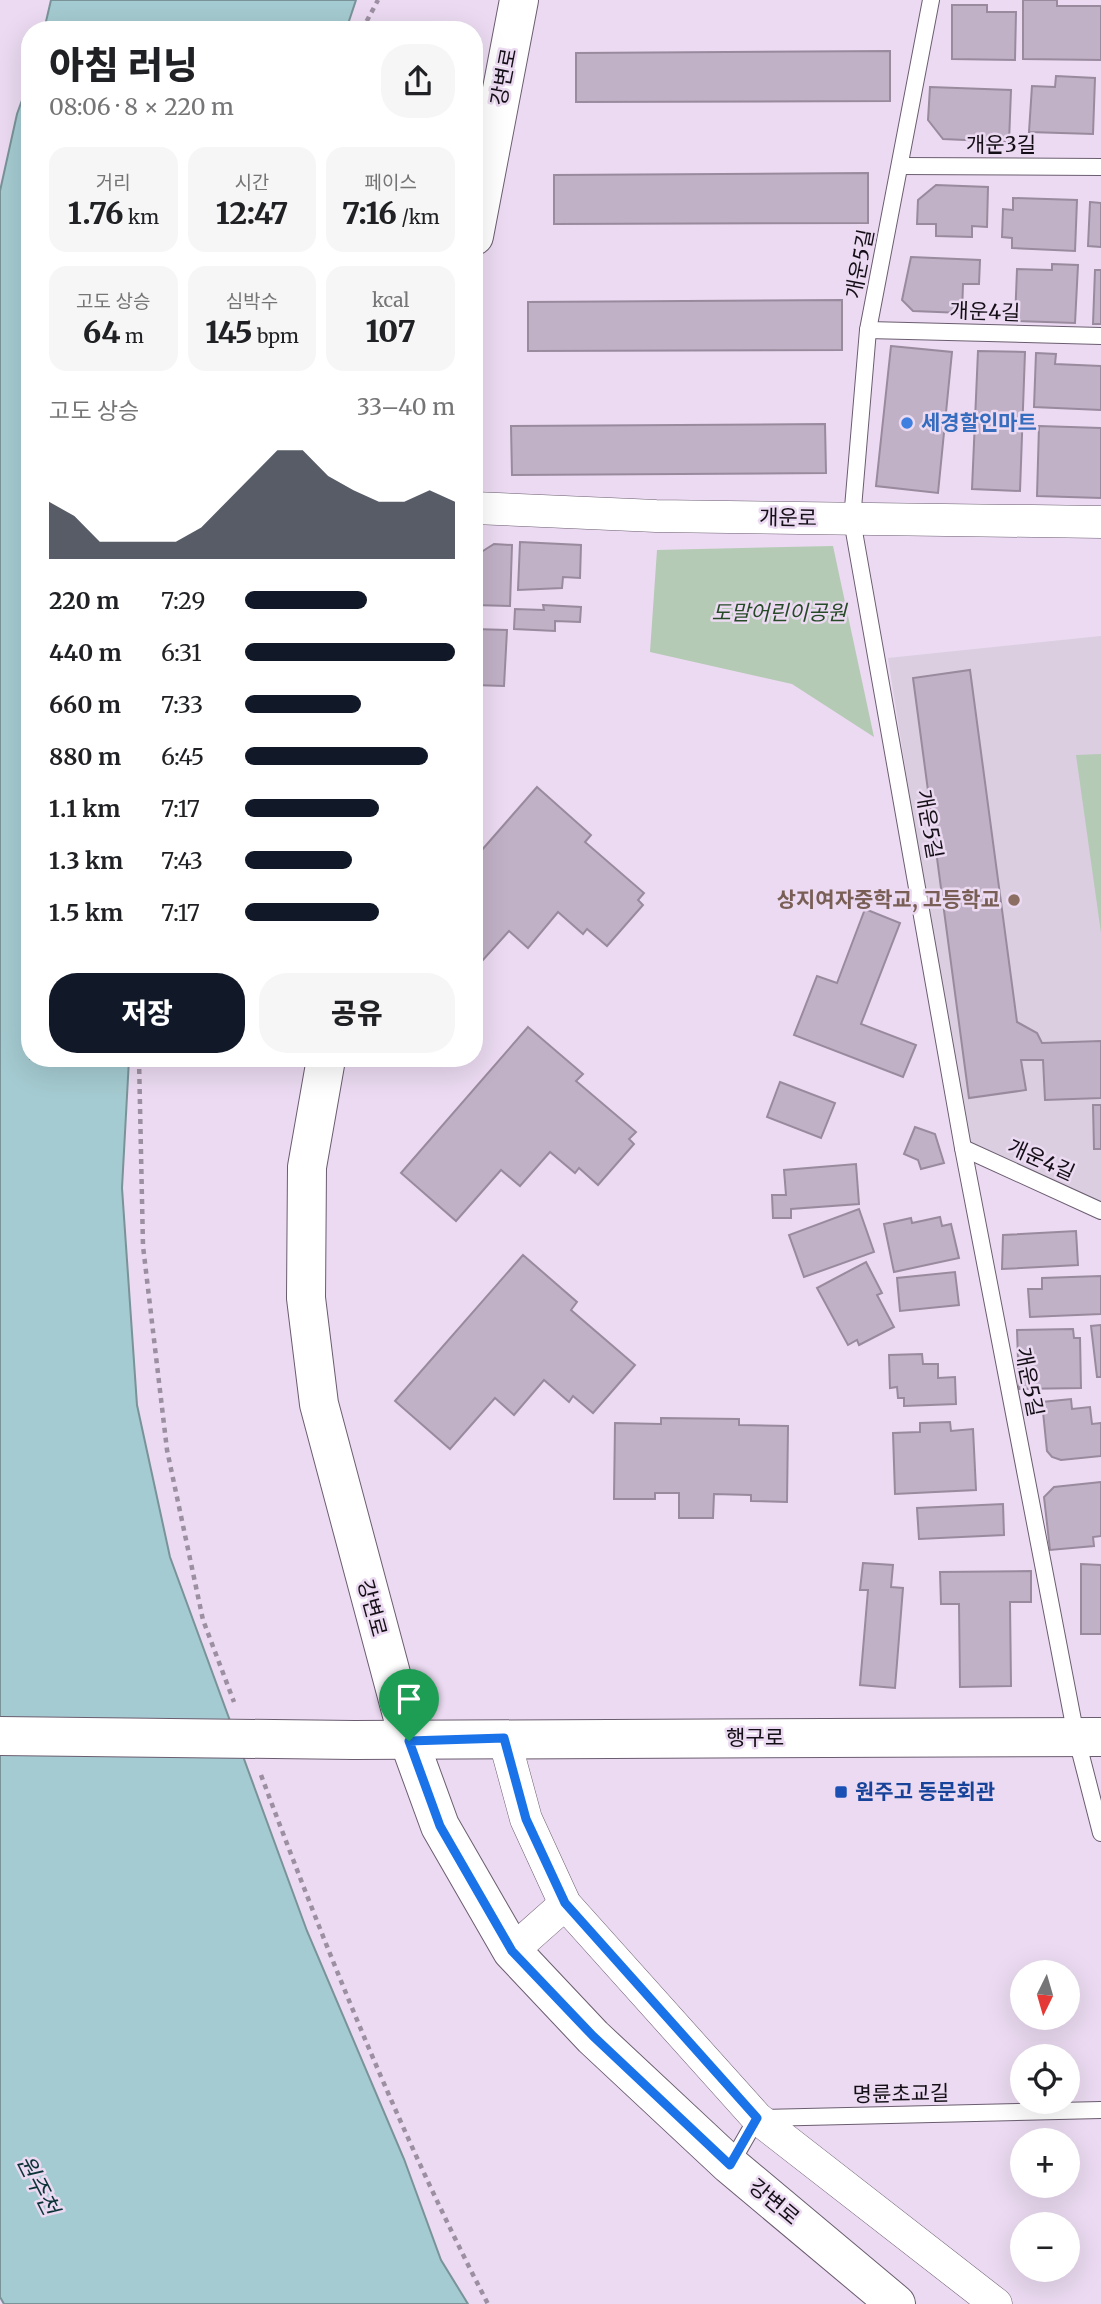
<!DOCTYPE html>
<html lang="ko">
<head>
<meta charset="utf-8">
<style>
	body { margin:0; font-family:Merriweather,"Noto Sans KR",serif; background:#f6f6f6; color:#202124; height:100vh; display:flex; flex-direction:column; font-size:26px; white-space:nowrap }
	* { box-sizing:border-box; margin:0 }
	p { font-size:23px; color:#757577 }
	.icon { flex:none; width:38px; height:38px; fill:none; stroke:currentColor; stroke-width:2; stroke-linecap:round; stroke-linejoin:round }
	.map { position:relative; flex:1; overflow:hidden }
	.panel { position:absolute; left:21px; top:21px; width:462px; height:1046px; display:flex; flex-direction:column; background:#fff; border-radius:28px; box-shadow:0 7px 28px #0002 }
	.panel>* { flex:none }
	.needle { width:46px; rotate:185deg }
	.tools { position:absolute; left:1010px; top:1960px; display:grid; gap:14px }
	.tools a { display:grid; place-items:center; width:70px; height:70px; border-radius:50%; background:#fff; box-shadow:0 7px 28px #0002; font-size:35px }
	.pin { position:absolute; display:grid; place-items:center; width:60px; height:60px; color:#fff; margin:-72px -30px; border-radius:50% 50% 50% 0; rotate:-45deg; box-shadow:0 0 7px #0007 }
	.pin .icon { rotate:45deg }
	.round { display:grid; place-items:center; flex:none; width:74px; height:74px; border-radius:28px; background:#f6f6f6 }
	.summary { display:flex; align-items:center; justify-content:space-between; height:119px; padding:0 28px }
	h1 { font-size:38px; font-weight:800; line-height:52px }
	.stats { display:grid; grid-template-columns:repeat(3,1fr); gap:10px; height:119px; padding:7px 28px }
	.stats div { display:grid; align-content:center; border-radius:18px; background:#f6f6f6; text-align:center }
	.stats b { font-size:30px; font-weight:800 }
	.stats small { font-size:19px; font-weight:400 }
	.stats p { font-size:19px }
	.chart { height:196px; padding:14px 28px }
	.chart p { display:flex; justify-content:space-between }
	.chart svg { width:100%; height:126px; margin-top:7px; fill:#111827; opacity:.7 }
	.action { display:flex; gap:14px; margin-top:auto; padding:14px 28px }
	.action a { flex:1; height:80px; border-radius:28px; background:#111827; color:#fff; font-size:28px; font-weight:800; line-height:80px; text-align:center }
	.action a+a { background:#f6f6f6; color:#202124 }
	ul { padding:0 28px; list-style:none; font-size:23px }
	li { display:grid; grid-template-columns:112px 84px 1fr; align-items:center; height:52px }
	li i { height:18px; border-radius:9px; background:#111827 }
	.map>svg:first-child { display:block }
	.education { fill:#dbcee1 }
	.green { fill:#b4cab4 }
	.water { fill:#a4cbd1; stroke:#799399; stroke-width:2 }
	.building { fill:#c1b1c7; stroke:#998a9e; stroke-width:2 }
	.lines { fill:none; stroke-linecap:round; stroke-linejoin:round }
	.service-casing { stroke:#6b5d70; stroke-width:18 }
	.minor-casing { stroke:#6b5d70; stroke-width:33 }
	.tertiary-casing { stroke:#6b5d70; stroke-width:40 }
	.path { stroke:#9c8fa1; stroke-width:4.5; stroke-dasharray:5 5; stroke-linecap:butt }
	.service { stroke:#fff; stroke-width:16 }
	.minor { stroke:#fff; stroke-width:32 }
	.tertiary { stroke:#fff; stroke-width:38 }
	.tertiary-bridge-casing { stroke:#6b5d70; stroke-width:40; stroke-linecap:butt }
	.tertiary-bridge { stroke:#fff; stroke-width:38 }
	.route-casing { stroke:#fff; stroke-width:14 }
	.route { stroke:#1a73e8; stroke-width:9 }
	.shop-dot { fill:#3f7fe0; stroke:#ebdaf1; stroke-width:2.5 }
	.education-dot { fill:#8d6e63; stroke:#ebdaf1; stroke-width:2.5 }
	.transit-dot { fill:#1a4fb4; stroke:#ebdaf1; stroke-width:2.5 }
	.labels { text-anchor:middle; stroke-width:5; stroke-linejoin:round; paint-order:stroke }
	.street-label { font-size:21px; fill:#140f16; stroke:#ebdaf1 }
	.shop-label { font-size:21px; font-weight:bold; fill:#366cbe; stroke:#ebdaf1; text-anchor:start }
	.park-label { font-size:21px; font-style:italic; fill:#264a27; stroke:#ebdaf1 }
	.education-label { font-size:21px; font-weight:bold; fill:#785e54; stroke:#ebdaf1; text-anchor:end }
	.transit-label { font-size:21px; font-weight:bold; fill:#164399; stroke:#ebdaf1; text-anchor:start }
	.water-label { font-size:23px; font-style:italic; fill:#0c3338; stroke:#ebdaf1 }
</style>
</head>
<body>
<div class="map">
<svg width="1101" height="2304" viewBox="0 0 1101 2304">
	<rect width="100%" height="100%" fill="#ebdaf1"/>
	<!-- education -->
	<path class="education" d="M1101,636V1203L964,1142L888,658Z"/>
	<!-- green -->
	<g class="green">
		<path d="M833,546L874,737L792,684L650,652L657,550Z"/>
		<path d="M1101,754V933L1076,755Z"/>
	</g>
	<!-- water -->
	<g class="water">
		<path d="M51,0H356L346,30H44Z"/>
		<path d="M30,78V1059H129L122,1188L137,1405L170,1557L307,1931L404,2159L441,2260L468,2304H4L0,2297V191L17,114Z"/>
	</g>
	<!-- building -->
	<g class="building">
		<path d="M1023,0H1057V6H1101V60L1023,59Z"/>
		<path d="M952,5H987V12H1016L1015,60L952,59Z"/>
		<path d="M890,51V101L576,102V53Z"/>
		<path d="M1056,76L1095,78L1093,134L1029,132L1032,86L1055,87Z"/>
		<path d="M930,87L1011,90L1009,142L943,139L928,120Z"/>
		<path d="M868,173V223L554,224V175Z"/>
		<path d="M936,185L988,187L987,227L972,226V237L936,236V224H917L918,200Z"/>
		<path d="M1013,198L1077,200L1075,251L1012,248V238L1002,237L1003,209L1013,210Z"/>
		<path d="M1090,202L1101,203V247L1088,246Z"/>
		<path d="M911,257L980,260L979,284H963L962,313L913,311L902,300Z"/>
		<path d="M1052,264L1078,265L1075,323L1015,321L1017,269L1052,270Z"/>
		<path d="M1095,270H1101V324H1093Z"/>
		<path d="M842,300V350L528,351V302Z"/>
		<path d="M891,346L952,352L938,493L876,486Z"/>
		<path d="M978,351L1025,352L1020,491L972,489Z"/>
		<path d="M1036,353L1056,354L1055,364L1101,366V410L1034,407Z"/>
		<path d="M825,424L826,473L512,475L511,426Z"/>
		<path d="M1039,426L1101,428V498L1037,496Z"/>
		<path d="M520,542L581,545L580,578L563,577L562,588L518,590Z"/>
		<path d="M494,544L512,545L510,606L474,605L475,556Z"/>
		<path d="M543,605L581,607L580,622L555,621V631L514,629L515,609L544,610Z"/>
		<path d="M474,629L507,630L504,686L474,685Z"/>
		<path d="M970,670L1017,1022L1037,1033L1042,1043L1101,1041V1098L1045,1100L1043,1060H1021L1026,1090L969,1098L913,678Z"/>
		<path d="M537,787L591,835L585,842L644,893L638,900L643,905L607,946L587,929L583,934L558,912L528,948L509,931L474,970V859Z"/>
		<path d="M865,909L900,923L861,1024L916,1045L903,1077L794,1035L817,976L837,983Z"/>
		<path d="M528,1027L583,1074L576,1081L636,1132L629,1139L634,1144L598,1185L579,1168L575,1173L550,1152L520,1186L501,1170L456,1221L401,1173Z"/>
		<path d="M780,1082L835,1103L821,1138L767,1117Z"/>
		<path d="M1093,1105H1101V1149H1094Z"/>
		<path d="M915,1127L935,1134L944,1163L921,1169L918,1160L904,1154Z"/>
		<path d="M856,1164L859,1204L791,1209V1218H773L772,1195H786L784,1170Z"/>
		<path d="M859,1209L874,1252L804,1277L789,1235Z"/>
		<path d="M940,1217L942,1226L951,1224L959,1258L894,1272L884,1224L911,1218L912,1223Z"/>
		<path d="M1076,1231L1078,1265L1002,1269L1003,1235Z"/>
		<path d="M523,1255L577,1302L571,1310L635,1365L593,1413L573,1396L569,1402L544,1380L514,1415L495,1398L450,1449L395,1401Z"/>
		<path d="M866,1262L882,1293L877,1295L894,1327L859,1345L857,1340L848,1345L817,1288Z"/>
		<path d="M955,1272L959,1305L900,1311L897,1278Z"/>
		<path d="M1101,1276V1314L1030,1317L1028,1289H1042V1278Z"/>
		<path d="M1101,1325V1377H1097L1091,1326Z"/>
		<path d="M1073,1329L1074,1338H1080L1081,1388L1019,1389L1017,1330Z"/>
		<path d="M922,1354L923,1364H938V1378L955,1377L956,1404L904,1406V1398H898L897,1387L890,1388L889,1355Z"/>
		<path d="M1071,1399L1072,1409L1090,1407L1092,1424L1101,1423V1456L1061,1460L1052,1457L1047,1451L1042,1402Z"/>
		<path d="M661,1418L739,1419V1425L788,1426L787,1502L751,1501V1495L714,1494L713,1518H679V1493H655V1499H614L615,1423L661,1424Z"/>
		<path d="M950,1422L951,1431L973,1429L976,1490L895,1494L893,1433L920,1432V1423Z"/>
		<path d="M1101,1482V1536L1093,1537L1094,1546L1050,1550L1044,1497L1054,1487Z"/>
		<path d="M1003,1504L1004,1535L919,1539L917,1508Z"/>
		<path d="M863,1563L893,1565L891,1587L903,1588L895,1688L860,1685L868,1590H860Z"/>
		<path d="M1081,1564L1101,1565V1634H1081Z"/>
		<path d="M1031,1571V1602H1010L1011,1686L960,1687L959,1604H941L940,1572Z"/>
	</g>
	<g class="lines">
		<defs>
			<g id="service">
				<path d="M931,0L868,330L852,520L963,1148L1076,1736L1101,1833"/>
				<path d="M900,166L1101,167"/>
				<path d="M868,330L1101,336"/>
				<path d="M963,1148L1101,1211"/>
				<path d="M730,2165L757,2118L1101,2110"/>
			</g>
			<g id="minor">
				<path d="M474,508L656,516L1101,522"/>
				<path d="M504,1738L526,1819L565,1904L757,2118L996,2304"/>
				<path d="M512,1951L565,1904"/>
			</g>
			<g id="tertiary">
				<path d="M474,236L519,0"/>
				<path d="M326,1059L307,1167L306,1298L319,1404L409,1741L440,1826L512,1951L593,2037L730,2165L896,2304"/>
				<path d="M354,1740L1101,1737"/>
			</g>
		</defs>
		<!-- service casing -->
		<use href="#service" class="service-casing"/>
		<!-- minor casing -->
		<use href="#minor" class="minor-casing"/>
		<!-- tertiary casing -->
		<use href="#tertiary" class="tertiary-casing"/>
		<!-- path -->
		<g class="path">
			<path d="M362,30L378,0"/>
			<path d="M139,1059L143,1246L167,1450L203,1620L234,1702"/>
			<path d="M261,1775C328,1954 400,2134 488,2304"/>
		</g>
		<!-- service -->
		<use href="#service" class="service"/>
		<!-- minor -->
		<use href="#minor" class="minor"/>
		<!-- tertiary -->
		<use href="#tertiary" class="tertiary"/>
		<defs>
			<path id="tertiary-bridge" d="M0,1736L354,1740"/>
		</defs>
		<!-- tertiary-bridge casing -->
		<use href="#tertiary-bridge" class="tertiary-bridge-casing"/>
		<!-- tertiary-bridge -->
		<use href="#tertiary-bridge" class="tertiary-bridge"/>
	</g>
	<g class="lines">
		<defs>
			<path id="route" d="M504,1738L526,1819L565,1903L757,2118L730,2165L593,2036L512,1951L440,1826L409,1741Z"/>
		</defs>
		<!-- route casing -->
		<use href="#route" class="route-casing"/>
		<!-- route -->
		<use href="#route" class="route"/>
	</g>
	<!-- markers -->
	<circle class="shop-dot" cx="907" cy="423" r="7"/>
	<circle class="education-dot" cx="1014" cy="900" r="7"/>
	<rect class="transit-dot" x="834" y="1785" width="14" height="14" rx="3.5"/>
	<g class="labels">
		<!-- street labels -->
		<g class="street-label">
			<text transform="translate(504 77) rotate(-79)" y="7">강변로</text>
			<text x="1001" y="152">개운3길</text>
			<text transform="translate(860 264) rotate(-79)" y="7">개운5길</text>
			<text transform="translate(985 312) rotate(2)" y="7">개운4길</text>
			<text transform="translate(788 518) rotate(1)" y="7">개운로</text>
			<text transform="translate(929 824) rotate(80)" y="7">개운5길</text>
			<text transform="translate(1041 1160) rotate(24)" y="7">개운4길</text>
			<text transform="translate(1029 1382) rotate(79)" y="7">개운5길</text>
			<text transform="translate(372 1608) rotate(75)" y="7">강변로</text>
			<text x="755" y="1745">행구로</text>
			<text transform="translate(901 2094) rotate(-1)" y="7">명륜초교길</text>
			<text transform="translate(774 2202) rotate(40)" y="7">강변로</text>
		</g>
		<!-- shop labels -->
		<g class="shop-label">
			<text x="921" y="430">세경할인마트</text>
		</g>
		<!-- park labels -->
		<g class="park-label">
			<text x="779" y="620">도말어린이공원</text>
		</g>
		<!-- education labels -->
		<g class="education-label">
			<text x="1000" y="907">상지여자중학교, 고등학교</text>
		</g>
		<!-- transit labels -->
		<g class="transit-label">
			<text x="855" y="1799">원주고 동문회관</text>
		</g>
		<!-- water labels -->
		<g class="water-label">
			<text transform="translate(38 2185) rotate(63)" y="8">원주천</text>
		</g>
	</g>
</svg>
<div class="tools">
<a><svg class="needle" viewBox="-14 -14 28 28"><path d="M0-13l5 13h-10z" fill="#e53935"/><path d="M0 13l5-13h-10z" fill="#757577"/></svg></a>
<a><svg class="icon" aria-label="locate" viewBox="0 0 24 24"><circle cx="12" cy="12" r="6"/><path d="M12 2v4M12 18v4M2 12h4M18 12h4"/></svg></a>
<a>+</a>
<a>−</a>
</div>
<div class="pin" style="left:409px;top:1741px;background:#1e9e55"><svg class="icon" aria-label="arrive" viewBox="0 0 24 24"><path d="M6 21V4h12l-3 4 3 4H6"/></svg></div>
<section class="panel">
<div class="summary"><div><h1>아침 러닝</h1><p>08:06 · 8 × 220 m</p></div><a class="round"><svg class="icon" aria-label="share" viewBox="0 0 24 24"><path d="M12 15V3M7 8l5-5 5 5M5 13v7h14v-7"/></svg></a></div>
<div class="stats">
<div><p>거리</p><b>1.76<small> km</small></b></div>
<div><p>시간</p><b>12:47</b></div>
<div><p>페이스</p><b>7:16<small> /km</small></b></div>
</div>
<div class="stats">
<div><p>고도 상승</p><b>64<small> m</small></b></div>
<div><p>심박수</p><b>145<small> bpm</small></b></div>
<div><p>kcal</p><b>107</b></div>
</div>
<div class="chart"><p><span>고도 상승</span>33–40 m</p>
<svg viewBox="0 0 160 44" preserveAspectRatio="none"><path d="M0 44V24L10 29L20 38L30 38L40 38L50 38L60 33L70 24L80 15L90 6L100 6L110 15L120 20L130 24L140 24L150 20L160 24V44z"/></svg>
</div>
<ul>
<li><b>220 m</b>7:29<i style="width:58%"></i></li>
<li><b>440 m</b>6:31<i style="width:100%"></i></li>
<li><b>660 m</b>7:33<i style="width:55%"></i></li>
<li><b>880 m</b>6:45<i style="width:87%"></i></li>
<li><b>1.1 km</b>7:17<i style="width:64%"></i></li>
<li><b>1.3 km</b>7:43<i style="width:51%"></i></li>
<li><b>1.5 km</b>7:17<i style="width:64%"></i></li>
</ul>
<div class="action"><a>저장</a><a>공유</a></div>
</section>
</div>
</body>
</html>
